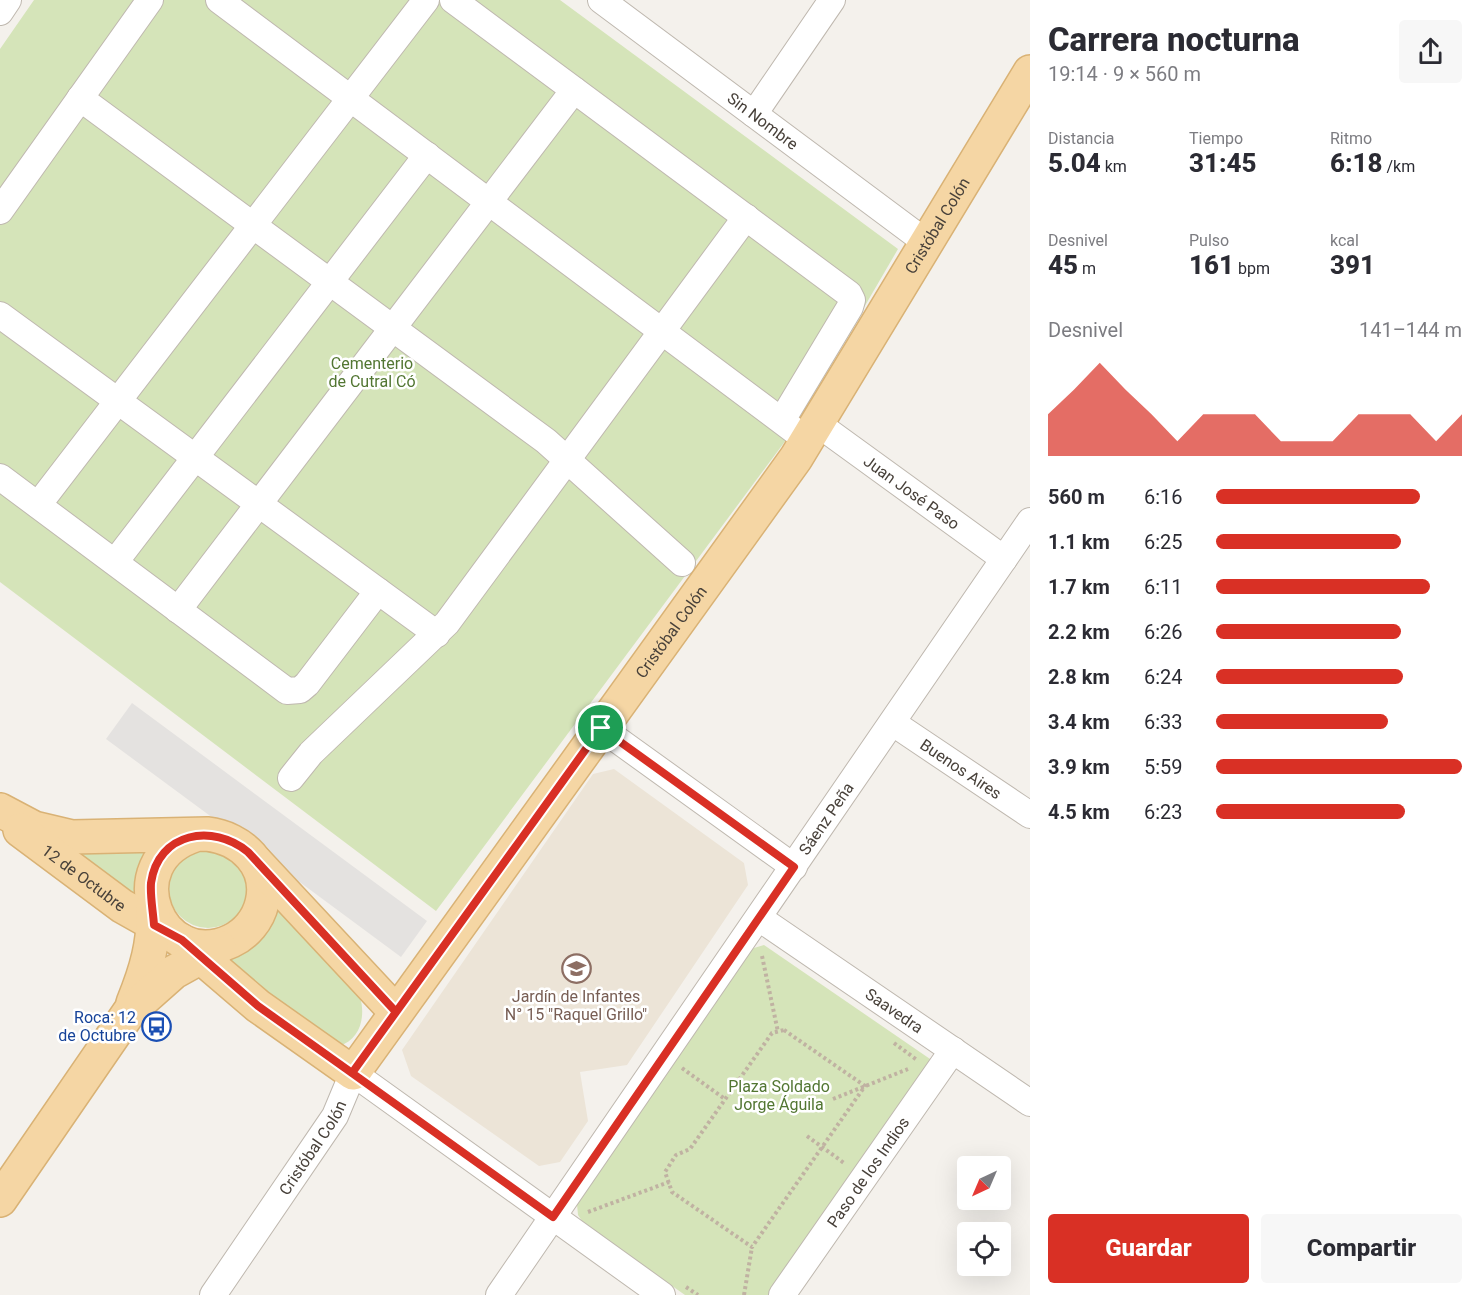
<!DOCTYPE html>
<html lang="es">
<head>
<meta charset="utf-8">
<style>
	body { margin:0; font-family:Roboto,sans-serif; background:#f7f7f7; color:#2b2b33; height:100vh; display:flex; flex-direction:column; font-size:22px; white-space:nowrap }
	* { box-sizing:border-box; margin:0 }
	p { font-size:20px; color:#7c7c81 }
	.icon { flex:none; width:33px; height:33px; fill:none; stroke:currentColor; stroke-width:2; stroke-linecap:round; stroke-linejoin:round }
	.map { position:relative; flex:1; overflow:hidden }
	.drawer { display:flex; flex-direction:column; background:#fff; width:450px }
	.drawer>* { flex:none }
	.needle { width:39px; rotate:224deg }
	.tools { position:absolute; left:957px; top:1156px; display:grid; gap:12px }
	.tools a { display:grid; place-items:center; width:54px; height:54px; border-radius:6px; background:#fff; box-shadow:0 6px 24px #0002; font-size:30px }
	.pin { position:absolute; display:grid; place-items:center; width:51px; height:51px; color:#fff; margin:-26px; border:3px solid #fff; border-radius:50%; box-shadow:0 2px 6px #0007 }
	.round { display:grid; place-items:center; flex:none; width:63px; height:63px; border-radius:6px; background:#f7f7f7 }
	.summary { display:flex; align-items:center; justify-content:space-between; height:102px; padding:0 18px }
	h1 { font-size:33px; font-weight:800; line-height:45px }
	.stats { display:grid; grid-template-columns:repeat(3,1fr); gap:9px; height:102px; padding:6px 18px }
	.stats div { display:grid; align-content:center }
	.stats b { font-size:26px; font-weight:800 }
	.stats small { font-size:16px; font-weight:400 }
	.stats p { font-size:16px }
	.chart { height:168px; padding:12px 18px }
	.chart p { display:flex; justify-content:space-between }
	.chart svg { width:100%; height:108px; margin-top:6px; fill:#d93025; opacity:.7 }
	.cta { display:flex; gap:12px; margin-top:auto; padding:12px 18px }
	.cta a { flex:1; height:69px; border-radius:6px; background:#d93025; color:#fff; font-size:24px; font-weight:800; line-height:69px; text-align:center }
	.cta a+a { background:#f7f7f7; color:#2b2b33 }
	ul { padding:0 18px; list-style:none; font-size:20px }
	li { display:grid; grid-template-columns:96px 72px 1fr; align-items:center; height:45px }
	li i { height:15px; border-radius:8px; background:#d93025 }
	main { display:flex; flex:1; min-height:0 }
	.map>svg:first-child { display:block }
	.education { fill:#ece4d7 }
	.green { fill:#d5e4b9 }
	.parking { fill:#e4e2e0 }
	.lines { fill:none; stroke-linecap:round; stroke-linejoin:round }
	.minor-casing { stroke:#bfb8af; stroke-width:28 }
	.major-casing { stroke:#d9b275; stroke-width:36 }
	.path { stroke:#c0b2a2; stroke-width:4; stroke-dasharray:3 3; stroke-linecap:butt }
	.minor { stroke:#fff; stroke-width:26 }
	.major { stroke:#f5d6a4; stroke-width:33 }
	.route-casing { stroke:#fff; stroke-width:12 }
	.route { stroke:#d93025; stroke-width:8 }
	.labels { text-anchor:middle; stroke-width:5; stroke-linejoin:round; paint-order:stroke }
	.street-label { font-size:16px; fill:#48413a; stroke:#fff }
	.park-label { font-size:16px; fill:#527632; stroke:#fff }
	.education-label { font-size:16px; fill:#785e54; stroke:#fff }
	.transit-label { font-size:16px; fill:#164399; stroke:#fff; text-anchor:end }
</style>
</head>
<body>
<main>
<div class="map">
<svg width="1030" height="1295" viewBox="0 0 1030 1295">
	<rect width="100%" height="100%" fill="#f4f1ec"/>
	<!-- education -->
	<path class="education" d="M614,769L744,863L748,885L627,1065L580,1072L588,1121L560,1162L539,1166L411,1076L402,1050L593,774Z"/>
	<!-- green -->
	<g class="green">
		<path d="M34,0H560L898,249L802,414L793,419L786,440L436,911L0,582V49Z"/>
		<circle cx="208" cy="889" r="39"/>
		<path d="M146,850L137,868L136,896L70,854Z"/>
		<path d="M277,904L360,997C366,1017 360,1040 339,1046L217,960C247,943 269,941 277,904Z"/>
		<path d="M764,945L933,1061L770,1295H685L584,1224L578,1215L577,1204L747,955L754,948Z"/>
	</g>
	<!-- parking -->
	<path class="parking" d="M132,703L427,921L401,957L106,739Z"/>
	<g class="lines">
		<defs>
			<g id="minor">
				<path d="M219,0L807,440"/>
				<path d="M453,0L849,294L852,300L850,307L782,420"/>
				<path id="s1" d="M601,0L927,243"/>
				<path d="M0,12L8,0"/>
				<path d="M80,98L546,441L682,563"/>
				<path d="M754,114L832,0"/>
				<path d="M0,211L150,0"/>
				<path d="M0,315L437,634"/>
				<path id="s2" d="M818,424L1004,559"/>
				<path d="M0,477L287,691L300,690L307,684L378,591"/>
				<path d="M38,505L426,0"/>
				<path d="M115,562L427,155"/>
				<path d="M178,610L574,90"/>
				<path id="s3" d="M893,723L1030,815"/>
				<path d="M601,728L794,867"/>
				<path d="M291,778L311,753L447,623L746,217"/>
				<path id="s4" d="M759,918L1030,1103"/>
				<path id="s5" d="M213,1295L335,1116L353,1073L662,1295"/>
				<path id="s6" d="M499,1295L1030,521"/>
				<path id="s7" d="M782,1295L953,1050"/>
			</g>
			<g id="major">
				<path d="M0,810L34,828L72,837L207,834C242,838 271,866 262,903C258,920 246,934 231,941C160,974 113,862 195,835"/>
				<path id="s8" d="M20,830L122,906L170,933"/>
				<path d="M256,862L396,1012"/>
				<path id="s9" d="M182,941L258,1006L353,1073L796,458L1030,72"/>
				<path d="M133,1003C146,971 155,942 153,906"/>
				<path d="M0,1200L130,1011L174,972L219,947"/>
			</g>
		</defs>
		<!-- minor casing -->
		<use href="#minor" class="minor-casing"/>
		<!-- major casing -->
		<use href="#major" class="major-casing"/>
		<!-- path -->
		<g class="path">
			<path d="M762,956L778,1032"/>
			<path d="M784,1030L865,1086L752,1247L672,1192L665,1172L676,1155L690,1149L772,1033Z"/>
			<path d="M894,1043L917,1060"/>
			<path d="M682,1068L725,1099"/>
			<path d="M833,1099L908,1069"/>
			<path d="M807,1136L844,1163"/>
			<path d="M588,1212L669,1182"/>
			<path d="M686,1287L698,1295"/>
			<path d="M744,1295L752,1247"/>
		</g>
		<!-- minor -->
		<use href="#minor" class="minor"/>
		<!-- major -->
		<use href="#major" class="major"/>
	</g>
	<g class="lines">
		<defs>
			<path id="route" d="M601,728C518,843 436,958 352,1073L258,1006L182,940L154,925C153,911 150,896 151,883C158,832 213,823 248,852L396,1012L352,1073L553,1217L794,867L601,728"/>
		</defs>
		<!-- route casing -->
		<use href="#route" class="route-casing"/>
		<!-- route -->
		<use href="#route" class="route"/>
	</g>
	<!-- icons -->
	<defs>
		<symbol id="school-ring" viewBox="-11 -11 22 22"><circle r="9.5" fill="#fff" stroke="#8d6e63" stroke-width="1.5"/><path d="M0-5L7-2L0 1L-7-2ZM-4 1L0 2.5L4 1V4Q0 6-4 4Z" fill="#8d6e63"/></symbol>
		<symbol id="bus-ring" viewBox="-11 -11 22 22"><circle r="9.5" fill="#fff" stroke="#1a4fb4" stroke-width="1.5"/><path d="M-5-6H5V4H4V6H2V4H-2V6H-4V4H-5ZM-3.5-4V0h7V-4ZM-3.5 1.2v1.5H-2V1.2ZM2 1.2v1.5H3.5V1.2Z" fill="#1a4fb4"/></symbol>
	</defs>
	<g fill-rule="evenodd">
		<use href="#school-ring" x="560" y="952" width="33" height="33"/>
		<use href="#bus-ring" x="140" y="1010" width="33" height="33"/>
	</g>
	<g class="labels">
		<!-- street labels -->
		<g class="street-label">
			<text dy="6" stroke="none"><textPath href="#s1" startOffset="202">Sin Nombre</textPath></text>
			<text dy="6" stroke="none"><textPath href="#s9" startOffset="1246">Cristóbal Colón</textPath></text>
			<text dy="6" stroke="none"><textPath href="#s2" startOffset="116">Juan José Paso</textPath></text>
			<text dy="6" stroke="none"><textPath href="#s9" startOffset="760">Cristóbal Colón</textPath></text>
			<text dy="6" stroke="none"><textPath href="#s3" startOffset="82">Buenos Aires</textPath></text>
			<text dy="6" stroke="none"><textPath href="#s6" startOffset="578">Sáenz Peña</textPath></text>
			<text dy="6" stroke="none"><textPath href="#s8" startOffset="80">12 de Octubre</textPath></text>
			<text dy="6" stroke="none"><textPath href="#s4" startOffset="164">Saavedra</textPath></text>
			<text dy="6" stroke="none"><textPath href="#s5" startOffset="178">Cristóbal Colón</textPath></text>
			<text dy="6" stroke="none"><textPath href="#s7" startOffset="150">Paso de los Indios</textPath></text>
		</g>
		<!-- park labels -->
		<g class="park-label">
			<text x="372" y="369">Cementerio<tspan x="372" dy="18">de Cutral Có</tspan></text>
			<text x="779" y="1092">Plaza Soldado<tspan x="779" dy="18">Jorge Águila</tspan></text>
		</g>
		<!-- education labels -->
		<g class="education-label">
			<text x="576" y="1002">Jardín de Infantes<tspan x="576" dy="18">N° 15 "Raquel Grillo"</tspan></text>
		</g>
		<!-- transit labels -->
		<g class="transit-label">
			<text x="136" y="1023">Roca: 12<tspan x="136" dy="18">de Octubre</tspan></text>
		</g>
	</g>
</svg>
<div class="tools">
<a><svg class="needle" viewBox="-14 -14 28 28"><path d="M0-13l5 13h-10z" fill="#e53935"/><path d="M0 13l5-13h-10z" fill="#7c7c81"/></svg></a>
<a><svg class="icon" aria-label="locate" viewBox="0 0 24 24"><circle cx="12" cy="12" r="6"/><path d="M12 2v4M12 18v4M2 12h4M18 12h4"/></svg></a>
</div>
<div class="pin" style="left:601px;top:728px;background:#1e9e55"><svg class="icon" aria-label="arrive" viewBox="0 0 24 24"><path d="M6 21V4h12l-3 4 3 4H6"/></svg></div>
</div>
<section class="drawer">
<div class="summary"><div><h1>Carrera nocturna</h1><p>19:14 · 9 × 560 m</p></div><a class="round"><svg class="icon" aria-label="share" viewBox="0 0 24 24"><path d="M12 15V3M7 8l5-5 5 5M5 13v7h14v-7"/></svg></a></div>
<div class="stats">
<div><p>Distancia</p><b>5.04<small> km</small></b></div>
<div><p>Tiempo</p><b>31:45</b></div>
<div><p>Ritmo</p><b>6:18<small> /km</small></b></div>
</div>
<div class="stats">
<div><p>Desnivel</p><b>45<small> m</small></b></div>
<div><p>Pulso</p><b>161<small> bpm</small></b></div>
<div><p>kcal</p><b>391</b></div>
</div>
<div class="chart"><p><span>Desnivel</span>141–144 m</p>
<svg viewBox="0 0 160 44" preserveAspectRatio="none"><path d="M0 44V27L10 17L20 6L30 17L40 27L50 38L60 27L70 27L80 27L90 38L100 38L110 38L120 27L130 27L140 27L150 38L160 27V44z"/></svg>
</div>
<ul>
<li><b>560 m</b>6:16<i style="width:83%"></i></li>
<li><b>1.1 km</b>6:25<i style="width:75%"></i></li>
<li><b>1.7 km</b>6:11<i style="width:87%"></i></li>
<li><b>2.2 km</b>6:26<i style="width:75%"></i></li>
<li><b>2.8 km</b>6:24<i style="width:76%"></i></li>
<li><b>3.4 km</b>6:33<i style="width:70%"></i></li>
<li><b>3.9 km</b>5:59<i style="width:100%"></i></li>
<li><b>4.5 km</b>6:23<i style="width:77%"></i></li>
</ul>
<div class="cta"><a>Guardar</a><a>Compartir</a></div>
</section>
</main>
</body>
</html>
